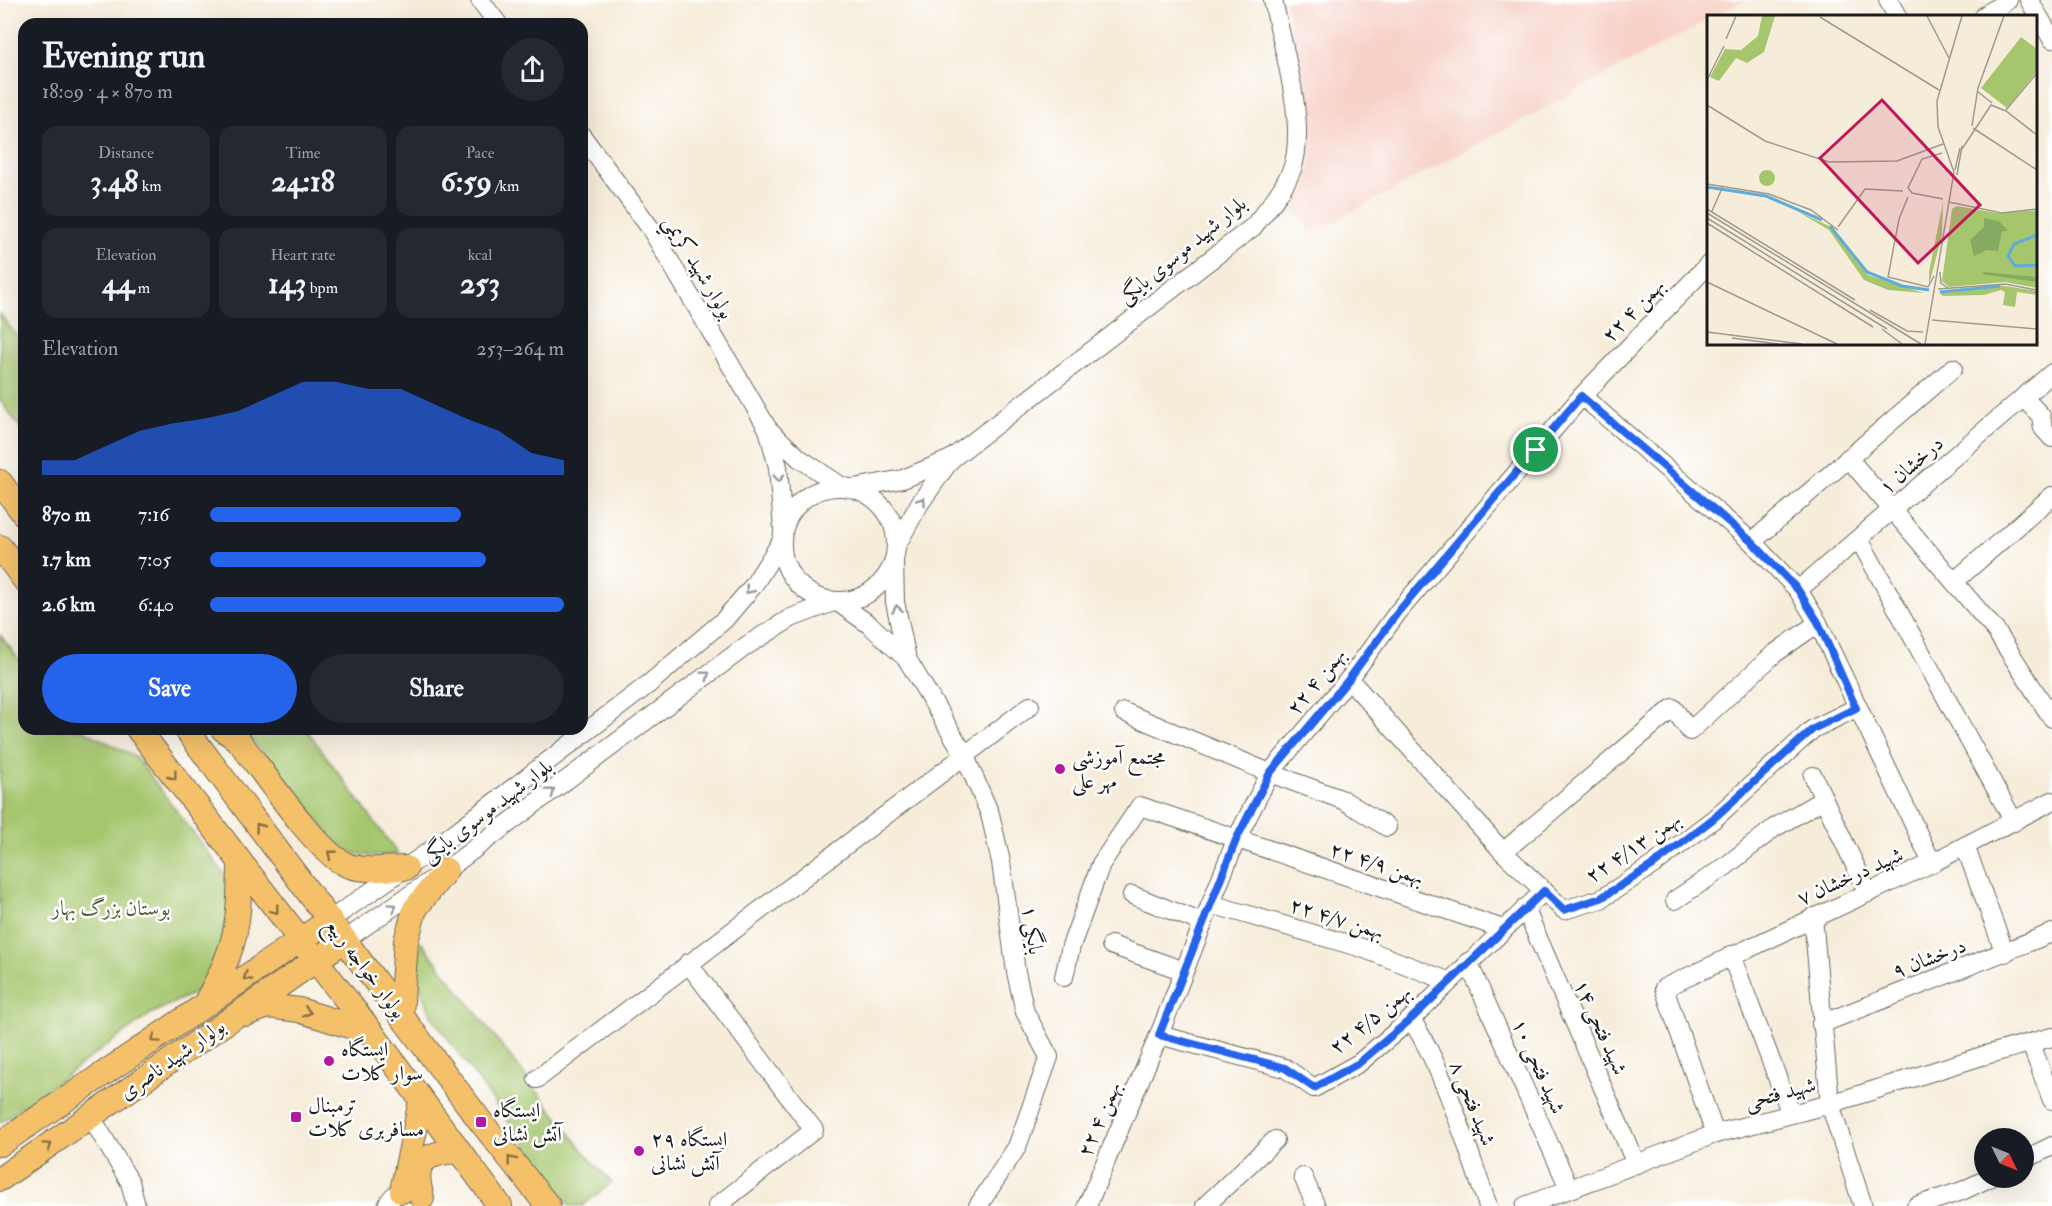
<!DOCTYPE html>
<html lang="en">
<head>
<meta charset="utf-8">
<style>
	body { margin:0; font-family:"IM FELL Double Pica",Amiri,serif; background:#242831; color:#f1f3f6; height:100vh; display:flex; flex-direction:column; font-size:22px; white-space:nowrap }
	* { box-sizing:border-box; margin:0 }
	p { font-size:20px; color:#9ea1a6 }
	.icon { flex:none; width:33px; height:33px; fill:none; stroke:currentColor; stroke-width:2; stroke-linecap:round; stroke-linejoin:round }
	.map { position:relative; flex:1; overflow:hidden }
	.side { position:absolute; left:18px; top:18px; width:570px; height:717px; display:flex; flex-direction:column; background:#171b24; border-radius:18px; box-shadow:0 6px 24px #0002 }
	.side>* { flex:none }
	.needle { width:39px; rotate:133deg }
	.tools { position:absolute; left:1974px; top:1128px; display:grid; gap:12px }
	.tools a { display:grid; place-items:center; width:60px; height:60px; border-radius:50%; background:#171b24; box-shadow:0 6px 24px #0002; font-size:30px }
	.pin { position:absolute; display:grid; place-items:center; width:51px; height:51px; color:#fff; margin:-26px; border:3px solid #fff; border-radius:50%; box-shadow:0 2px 6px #0007 }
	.round { display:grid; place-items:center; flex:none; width:63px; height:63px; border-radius:32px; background:#242831 }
	.summary { display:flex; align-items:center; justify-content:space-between; height:102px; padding:0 24px }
	h1 { font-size:33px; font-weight:700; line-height:45px }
	.stats { display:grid; grid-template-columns:repeat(3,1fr); gap:9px; height:102px; padding:6px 24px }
	.stats div { display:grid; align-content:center; border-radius:15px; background:#242831; text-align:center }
	.stats b { font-size:30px; font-weight:700 }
	.stats small { font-size:16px; font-weight:400 }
	.stats p { font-size:16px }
	.chart { height:168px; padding:12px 24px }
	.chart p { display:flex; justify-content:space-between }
	.chart svg { width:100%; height:108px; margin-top:6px; fill:#2563eb; opacity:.7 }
	.primary-button { display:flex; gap:12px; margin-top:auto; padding:12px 24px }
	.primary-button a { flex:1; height:69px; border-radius:36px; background:#2563eb; color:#fff; font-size:24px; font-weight:700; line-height:69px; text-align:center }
	.primary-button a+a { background:#242831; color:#f1f3f6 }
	ul { padding:0 24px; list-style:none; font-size:20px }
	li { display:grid; grid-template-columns:96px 72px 1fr; align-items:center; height:45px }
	li i { height:15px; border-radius:8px; background:#2563eb }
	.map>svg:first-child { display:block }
	.built { fill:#f7d1c8 }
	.green { fill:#a6c66e; stroke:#617145; stroke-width:1.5 }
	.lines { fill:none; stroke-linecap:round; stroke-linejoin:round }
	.minor-casing { stroke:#68655e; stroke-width:20 }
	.major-casing { stroke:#68655e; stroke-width:26 }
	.minor { stroke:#fff; stroke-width:18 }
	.major { stroke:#f4c16a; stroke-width:24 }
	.oneway { stroke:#999 }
	.oneway2 { stroke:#886e43 }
	.route-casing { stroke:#fff; stroke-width:12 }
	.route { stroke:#2563eb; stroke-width:8 }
	.poi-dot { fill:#b5179e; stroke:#fff; stroke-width:2 }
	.labels { text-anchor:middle; stroke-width:5; stroke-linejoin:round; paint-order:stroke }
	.street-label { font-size:21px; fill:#1c1c1c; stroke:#fff }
	.poi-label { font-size:21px; fill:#1c1c1c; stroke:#fff; text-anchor:start }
	.park-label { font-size:21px; fill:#53603d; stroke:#fff }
	.inset-river { fill:none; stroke:#60acd9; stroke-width:3 }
	.inset-road { fill:none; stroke:#9f998e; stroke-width:1.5 }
	.view { fill:#c2185b; fill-opacity:0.15; stroke:#c2185b; stroke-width:3 }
	.inset-edge { fill:none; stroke:#1c1c1c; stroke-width:3 }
</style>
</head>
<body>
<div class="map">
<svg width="2052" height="1206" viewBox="0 0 2052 1206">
	<rect width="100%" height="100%" fill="#fff"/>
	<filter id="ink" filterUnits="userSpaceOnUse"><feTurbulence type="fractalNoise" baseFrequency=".0167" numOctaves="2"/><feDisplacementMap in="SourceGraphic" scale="12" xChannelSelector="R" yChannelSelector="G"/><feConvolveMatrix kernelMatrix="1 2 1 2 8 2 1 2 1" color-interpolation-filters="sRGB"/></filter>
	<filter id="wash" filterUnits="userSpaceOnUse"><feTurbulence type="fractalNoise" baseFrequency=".008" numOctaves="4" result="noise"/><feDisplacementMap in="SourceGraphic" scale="24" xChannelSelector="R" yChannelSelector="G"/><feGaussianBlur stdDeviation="1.35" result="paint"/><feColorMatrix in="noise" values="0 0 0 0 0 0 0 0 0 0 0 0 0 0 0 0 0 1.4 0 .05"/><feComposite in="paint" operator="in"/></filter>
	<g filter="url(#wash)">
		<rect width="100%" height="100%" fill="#f6ecda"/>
		<!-- built -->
		<path class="built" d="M1285,0H1745L1715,16H1708V20L1311,234L1293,207L1310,168L1312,132Z"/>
		<!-- green -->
		<g class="green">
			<path d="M0,314L24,346V433L0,400Z"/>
			<path d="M0,635L24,666V729H81L136,757L225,875L234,899L220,962L206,984L196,992L152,1013L0,1123Z"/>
			<path d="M243,729H306L398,854L369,856L343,851Z"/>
			<path d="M421,942L590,1159L612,1183L582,1206H570L432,1017L416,976Z"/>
		</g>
	</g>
	<g filter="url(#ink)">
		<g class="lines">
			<defs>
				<g id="minor">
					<path d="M480,0L498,24"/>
					<path d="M1888,0L1897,16"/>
					<path d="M2029,0L2052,39"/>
					<path d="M1984,16L2008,0"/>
					<path d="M582,136L651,229L768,429L778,467L783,529"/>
					<path d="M1582,396L1752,542L1798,590L1818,623L1932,863"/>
					<path d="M2023,397L2041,416L2043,428L2052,438"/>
					<path d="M768,429L799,458L841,486"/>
					<path d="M1848,458L1996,631L2052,718"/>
					<circle cx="839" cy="544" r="57"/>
					<path d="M854,488L903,479L951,459L1253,227C1268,208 1283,191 1292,169C1308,126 1282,45 1273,0"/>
					<path d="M1859,539L2014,822"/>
					<path d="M1752,542L1953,368"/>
					<path d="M896,546L920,503L951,459"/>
					<path d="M894,560L895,602L907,659"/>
					<path d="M1955,581L2052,496"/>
					<path d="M1798,590L2052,373"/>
					<path d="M1349,679L1503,852L1564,910L1601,899L1653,865L1715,818L1813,729L1856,708"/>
					<path d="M1124,712L1270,773L1343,800L1387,827"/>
					<path d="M1813,776L1868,893"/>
					<path d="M1965,846L2005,953"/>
					<path d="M1503,852L1673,708L1690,731L1774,654L1818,623"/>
					<path d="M1132,895L1203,923"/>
					<path d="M1675,900L1726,866L1774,828L1824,799"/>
					<path d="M1211,904L1362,948L1448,981"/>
					<path d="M1525,908L1636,1164"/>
					<path d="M1813,917L1830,1104L1863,1206"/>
					<path d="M330,920L440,844L650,683L724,620L753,586L781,542"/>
					<path d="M345,940L446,870L746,646L791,618L836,601L870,625L907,659L964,754L990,814L1001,862L1016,972L1025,1012L1049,1057L1017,1147L978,1206"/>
					<path d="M1111,945L1184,971"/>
					<path d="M1731,955L1791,1114"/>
					<path d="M1468,962L1569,1188"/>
					<path d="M688,963L814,1130L717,1206"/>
					<path d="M1064,977L1071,946L1101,864L1140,806L1503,929"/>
					<path d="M1411,1019C1446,1073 1466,1145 1488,1206"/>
					<path d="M1821,1024L2052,933"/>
					<path d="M1159,1035L1285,1068L1314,1088L1359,1063L1411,1019L1544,891"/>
					<path d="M2031,1044L2052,1100"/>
					<path d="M537,1079L1030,706"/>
					<path d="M91,1117L130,1182L136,1206"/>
					<path d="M1715,1134L1664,988L1932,863L2052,801"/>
					<path d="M2024,1160L2052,1146"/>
					<path d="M1303,1177L1316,1206"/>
					<path d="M387,1206C392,1194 402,1188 414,1192"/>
					<path d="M1087,1206L1159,1035L1236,840L1270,773L1349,679L1398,612L1582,396L1708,265"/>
					<path d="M1205,1206L1275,1140"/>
					<path d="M1525,1206L1715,1134L1830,1104L1982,1056L2052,1037"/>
					<path d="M1916,1206L1962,1191L1989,1178"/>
				</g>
				<g id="major">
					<path d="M0,482L24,514"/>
					<path d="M0,547L24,579"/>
					<path d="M138,729L372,1033L500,1206"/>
					<path d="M186,729L481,1122L548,1206"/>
					<path d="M223,729L239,741C262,770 314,848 343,863C360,873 388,868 406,868"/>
					<path d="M206,1002C237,947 239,925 240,863"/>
					<path d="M246,1014L268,1006L299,1010L372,1033"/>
					<path d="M401,1015L406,941L415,909L446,870"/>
					<path d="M0,1144L330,920"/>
					<path d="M0,1179L345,940"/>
					<path d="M402,1191L421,1101"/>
					<path d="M422,1198C412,1162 422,1154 458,1151"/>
				</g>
			</defs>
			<!-- minor casing -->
			<use href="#minor" class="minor-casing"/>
			<!-- major casing -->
			<use href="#major" class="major-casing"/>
			<!-- minor -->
			<use href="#minor" class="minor"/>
			<!-- major -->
			<use href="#major" class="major"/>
		</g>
		<!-- one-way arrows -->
		<defs><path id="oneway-chevron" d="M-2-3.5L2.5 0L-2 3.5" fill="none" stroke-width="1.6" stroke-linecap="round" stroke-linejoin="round" transform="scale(1.5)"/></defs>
		<g class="oneway">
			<use href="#oneway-chevron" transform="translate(779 478) rotate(85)"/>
			<use href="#oneway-chevron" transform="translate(922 501) rotate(-57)"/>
			<use href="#oneway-chevron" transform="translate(749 590) rotate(129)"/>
			<use href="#oneway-chevron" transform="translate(897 609) rotate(-100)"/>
			<use href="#oneway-chevron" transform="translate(706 675) rotate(-37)"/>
			<use href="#oneway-chevron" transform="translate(551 792) rotate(-37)"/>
			<use href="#oneway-chevron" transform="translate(393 907) rotate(-35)"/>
		</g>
		<g class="oneway2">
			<use href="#oneway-chevron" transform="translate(173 776) rotate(53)"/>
			<use href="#oneway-chevron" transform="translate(259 827) rotate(-127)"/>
			<use href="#oneway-chevron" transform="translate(331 854) rotate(-141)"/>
			<use href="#oneway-chevron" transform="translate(275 910) rotate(52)"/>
			<use href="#oneway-chevron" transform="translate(247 977) rotate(146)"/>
			<use href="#oneway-chevron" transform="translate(307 1012) rotate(13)"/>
			<use href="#oneway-chevron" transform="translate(155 1039) rotate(146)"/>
			<use href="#oneway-chevron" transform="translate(48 1146) rotate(-34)"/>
			<use href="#oneway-chevron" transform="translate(511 1160) rotate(-128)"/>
		</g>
	</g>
	<g class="lines" filter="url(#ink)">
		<defs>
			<path id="route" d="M1581,396L1752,542L1798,590L1818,622L1856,708L1813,729L1714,818L1653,865L1601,898L1564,910L1544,891L1411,1019L1359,1063L1314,1088L1285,1068L1159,1035L1236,840L1270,773L1349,679L1398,612Z"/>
		</defs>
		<!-- route casing -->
		<use href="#route" class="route-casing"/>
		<!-- route -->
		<use href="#route" class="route"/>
	</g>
	<!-- markers -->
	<g class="poi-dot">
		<circle cx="1060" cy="769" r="6"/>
		<circle cx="329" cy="1061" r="6"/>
		<rect x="290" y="1111" width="12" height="12" rx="3"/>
		<rect x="475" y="1116" width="12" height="12" rx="3"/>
		<circle cx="639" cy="1151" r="6"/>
	</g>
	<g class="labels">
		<!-- street labels -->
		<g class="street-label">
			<text transform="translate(1182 250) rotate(-39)" y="7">بلوار شهید موسوی بایگی</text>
			<text transform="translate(699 267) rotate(59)" y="7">بولوار شهيد كريمي</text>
			<text transform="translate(1633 310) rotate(-46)" y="7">۲۲ بهمن ۴</text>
			<text transform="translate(1911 465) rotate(-41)" y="7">درخشان ۱</text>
			<text transform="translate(1316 681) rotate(-51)" y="7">۲۲ بهمن ۴</text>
			<text transform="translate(487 811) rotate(-37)" y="7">بلوار شهید موسوی بایگی</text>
			<text transform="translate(1633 847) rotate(-34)" y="7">۲۲ بهمن ۴/۱۳</text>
			<text transform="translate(1377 863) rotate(18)" y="7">۲۲ بهمن ۴/۹</text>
			<text transform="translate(1850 876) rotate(-24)" y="7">شهید درخشان ۷</text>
			<text transform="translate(1337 918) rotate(17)" y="7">۲۲ بهمن ۴/۷</text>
			<text transform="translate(1033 930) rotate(82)" y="7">بایگی ۱</text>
			<text transform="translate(1929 958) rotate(-21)" y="7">درخشان ۹</text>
			<text transform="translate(366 968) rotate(53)" y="7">بولوار خواجه ربیع</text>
			<text transform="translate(1370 1019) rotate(-39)" y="7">۲۲ بهمن ۴/۵</text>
			<text transform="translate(1601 1027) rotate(66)" y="7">شهید فتحی ۱۴</text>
			<text transform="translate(172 1059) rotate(-35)" y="7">بولوار شهید ناصری</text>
			<text transform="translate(1539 1066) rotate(66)" y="7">شهید فتحی ۱۰</text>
			<text transform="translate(1780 1093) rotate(-15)" y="7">شهید فتحی</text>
			<text transform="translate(1473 1103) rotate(68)" y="7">شهید فتحی ۸</text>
			<text transform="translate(1099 1119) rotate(-67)" y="7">۲۲ بهمن ۴</text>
		</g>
		<!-- poi labels -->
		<g class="poi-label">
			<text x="1072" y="764">مجتمع آموزشی<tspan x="1072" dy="24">مهر علی</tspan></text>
			<text x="341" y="1056">ایستگاه<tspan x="341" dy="24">سوار کلات</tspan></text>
			<text x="308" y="1112">ترمبنال<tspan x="308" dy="24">مسافربری کلات</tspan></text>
			<text x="493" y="1117">ایستگاه<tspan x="493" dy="24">آتش نشانی</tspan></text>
			<text x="651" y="1146">ایستگاه ۲۹<tspan x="651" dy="24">آتش نشانی</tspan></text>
		</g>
		<!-- park labels -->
		<g class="park-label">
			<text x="111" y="915">بوستان بزرگ بهار</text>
		</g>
	</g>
	<!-- overview -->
	<g transform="translate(1707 15)">
		<rect width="330" height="330" fill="#f6ecda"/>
		<path d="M55,1H68L57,37L40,48L29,43L12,66L3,62L18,34L34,35L51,21ZM314,22L330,34V56L300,93L274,73ZM52 163a8 8 0 1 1 16 0a8 8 0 1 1-16 0ZM236,187L235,220L222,270V257ZM250,191L290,198L330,195V273L298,267L242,272L235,266L245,194ZM90,196L122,211L161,260L217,278L181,275L157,265L122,215ZM291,270L330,276V280L310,277L308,292L296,290L298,277L294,275L277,280L236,281L232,277Z" fill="#a6c66e"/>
		<path d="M277,203L292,206L301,216H295L291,236L280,235L267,241L263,225L277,212ZM277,257L330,262V267L274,259Z" fill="#84ab61"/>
		<path class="inset-river" d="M0,172L59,181L115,205M123,211L160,257L195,271L222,275M330,220L307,229L301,241L308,251L330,250M233,277L293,271"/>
		<path class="inset-road" d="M220,1L242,43M113,2L232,75M19,24L29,1M0,65L17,31M270,76L285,88M0,90L58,126L122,147L190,146L236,129M299,95L330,58M265,111L271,73L297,1M266,113L330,155M255,134L284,90L299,96L330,120M235,138L215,144L201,173L205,178L236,184M248,155L253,133M250,160L255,131M0,169L62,179L104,195L131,215M201,182L192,204L181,262L221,272L227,261M242,187L295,198L330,194M0,194L148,285M5,196L16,171M0,198L214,329M0,203L180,314M0,208L166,312M131,212L158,174L196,176M233,257L234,268L241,273M0,267L130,329M231,274L298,269L330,275M163,295L200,316L216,317M225,305L330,314M175,314L195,329M0,317L95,329M25,323L71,329M218,329L247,157L231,112L230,86L255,1"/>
		<path class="view" d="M175,85L273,190L211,248L113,143Z"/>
		<rect width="330" height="330" class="inset-edge"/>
	</g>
</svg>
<div class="tools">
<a><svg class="needle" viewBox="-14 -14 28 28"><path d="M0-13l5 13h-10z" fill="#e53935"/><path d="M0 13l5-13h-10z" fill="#9ea1a6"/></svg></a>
</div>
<div class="pin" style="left:1536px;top:450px;background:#1e9e55"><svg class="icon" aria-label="arrive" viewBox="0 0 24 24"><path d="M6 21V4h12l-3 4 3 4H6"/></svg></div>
<section class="side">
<div class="summary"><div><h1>Evening run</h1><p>18:09 · 4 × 870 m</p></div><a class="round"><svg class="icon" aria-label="share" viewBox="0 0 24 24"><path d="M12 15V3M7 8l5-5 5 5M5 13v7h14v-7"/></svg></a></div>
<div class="stats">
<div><p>Distance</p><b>3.48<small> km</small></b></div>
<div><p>Time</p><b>24:18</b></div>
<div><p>Pace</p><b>6:59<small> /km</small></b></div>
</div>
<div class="stats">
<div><p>Elevation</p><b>44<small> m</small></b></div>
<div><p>Heart rate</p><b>143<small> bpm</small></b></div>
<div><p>kcal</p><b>253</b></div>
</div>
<div class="chart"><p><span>Elevation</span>253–264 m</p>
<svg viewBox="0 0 160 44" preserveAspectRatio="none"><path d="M0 44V38L10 38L20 32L30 26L40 23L50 21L60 18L70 12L80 6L90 6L100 9L110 9L120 15L130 21L140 26L150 35L160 38V44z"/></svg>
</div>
<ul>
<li><b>870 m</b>7:16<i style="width:71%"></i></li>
<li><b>1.7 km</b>7:05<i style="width:78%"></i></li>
<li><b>2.6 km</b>6:40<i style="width:100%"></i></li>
</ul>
<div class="primary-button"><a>Save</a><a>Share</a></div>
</section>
</div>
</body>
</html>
